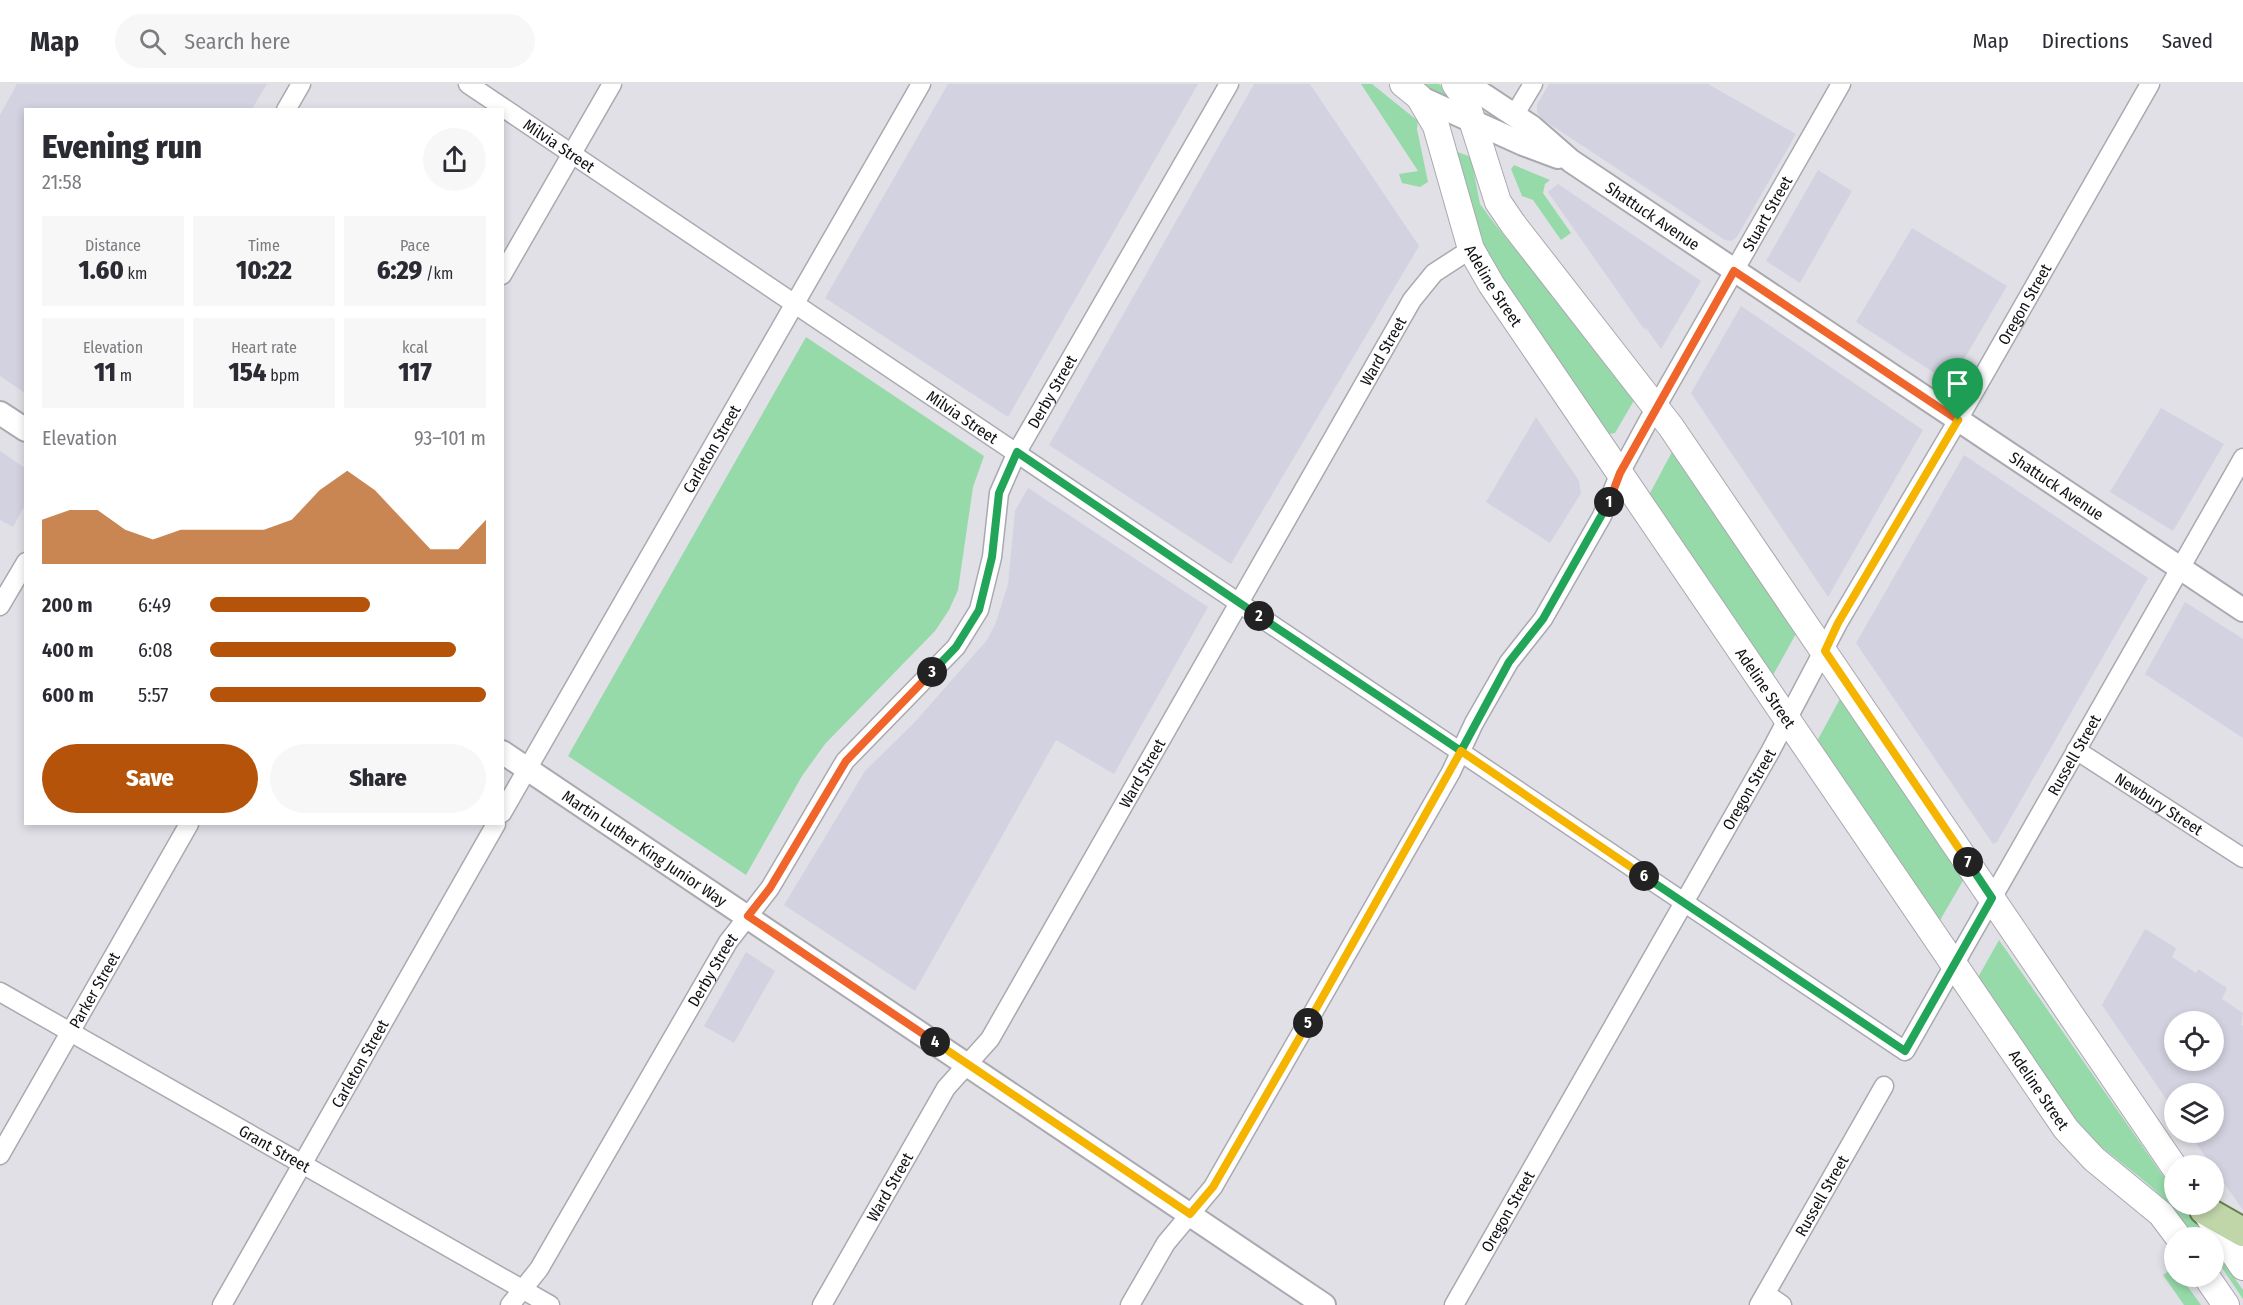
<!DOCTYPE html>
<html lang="en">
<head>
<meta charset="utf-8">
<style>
	body { margin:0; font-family:"Fira Sans Condensed",sans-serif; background:#f7f7f7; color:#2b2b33; height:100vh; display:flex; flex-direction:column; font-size:22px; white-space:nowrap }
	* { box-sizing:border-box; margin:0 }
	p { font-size:20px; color:#7c7c81 }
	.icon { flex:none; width:33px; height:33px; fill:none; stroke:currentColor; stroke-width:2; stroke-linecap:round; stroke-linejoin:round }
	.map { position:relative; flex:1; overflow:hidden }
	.sheet { position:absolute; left:24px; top:24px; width:480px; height:717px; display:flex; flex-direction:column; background:#fff; border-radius:0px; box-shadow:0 3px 9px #0003 }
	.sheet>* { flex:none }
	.tools { position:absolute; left:2164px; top:927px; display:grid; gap:12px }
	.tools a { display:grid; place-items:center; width:60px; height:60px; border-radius:50%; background:#fff; box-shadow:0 3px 9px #0003; font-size:30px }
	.pin { position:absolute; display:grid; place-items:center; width:51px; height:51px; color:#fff; margin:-62px -26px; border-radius:50% 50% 50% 0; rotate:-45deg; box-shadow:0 0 6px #0007 }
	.pin .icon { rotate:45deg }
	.km { position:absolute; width:30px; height:30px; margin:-15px; border-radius:50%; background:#222; color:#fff; font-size:16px; line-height:30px; text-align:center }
	.round { display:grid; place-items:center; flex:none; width:63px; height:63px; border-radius:32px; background:#f7f7f7 }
	.overview { display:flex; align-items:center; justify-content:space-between; height:102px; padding:0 18px }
	h1 { font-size:33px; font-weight:800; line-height:45px }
	.metrics { display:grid; grid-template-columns:repeat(3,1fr); gap:9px; height:102px; padding:6px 18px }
	.metrics div { display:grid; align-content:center; border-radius:0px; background:#f7f7f7; text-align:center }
	.metrics b { font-size:26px; font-weight:800 }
	.metrics small { font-size:16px; font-weight:400 }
	.metrics p { font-size:16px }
	.chart { height:168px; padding:12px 18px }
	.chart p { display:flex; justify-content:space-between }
	.chart svg { width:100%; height:108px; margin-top:6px; fill:#b45309; opacity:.7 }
	.action { display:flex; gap:12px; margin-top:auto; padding:12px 18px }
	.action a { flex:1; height:69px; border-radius:36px; background:#b45309; color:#fff; font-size:24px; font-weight:800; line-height:69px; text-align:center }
	.action a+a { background:#f7f7f7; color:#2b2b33 }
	ul { padding:0 18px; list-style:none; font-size:20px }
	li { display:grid; grid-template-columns:96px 72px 1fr; align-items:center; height:45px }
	li i { height:15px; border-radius:8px; background:#b45309 }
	header { display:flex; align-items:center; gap:36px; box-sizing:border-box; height:84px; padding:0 30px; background:#fff; border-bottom:2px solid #e1e1e2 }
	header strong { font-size:28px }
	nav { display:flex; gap:33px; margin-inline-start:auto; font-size:21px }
	.search { width:420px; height:54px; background:#f7f7f7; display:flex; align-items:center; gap:15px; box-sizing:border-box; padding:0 21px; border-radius:33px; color:#7c7c81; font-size:22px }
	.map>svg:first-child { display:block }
	.built { fill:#d3d2e0; fill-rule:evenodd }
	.green { fill:#97daaa }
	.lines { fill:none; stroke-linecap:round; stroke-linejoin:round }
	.minor-casing { stroke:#aaa9b0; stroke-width:21 }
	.tertiary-casing { stroke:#aaa9b0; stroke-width:26 }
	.secondary-casing { stroke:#aaa9b0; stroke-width:28 }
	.primary-casing { stroke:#677f4f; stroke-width:32 }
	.minor { stroke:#fff; stroke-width:18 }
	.tertiary { stroke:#fff; stroke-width:22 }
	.secondary { stroke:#fff; stroke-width:26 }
	.primary { stroke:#c0d6a9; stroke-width:28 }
	.split-1-casing { stroke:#fff; stroke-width:12 }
	.split-2-casing { stroke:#fff; stroke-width:12 }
	.split-3-casing { stroke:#fff; stroke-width:12 }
	.split-4-casing { stroke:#fff; stroke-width:12 }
	.split-5-casing { stroke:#fff; stroke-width:12 }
	.split-6-casing { stroke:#fff; stroke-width:12 }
	.split-7-casing { stroke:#fff; stroke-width:12 }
	.split-8-casing { stroke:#fff; stroke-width:12 }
	.split-1 { stroke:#f0652b; stroke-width:8 }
	.split-2 { stroke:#22a559; stroke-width:8 }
	.split-3 { stroke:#22a559; stroke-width:8 }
	.split-4 { stroke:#f0652b; stroke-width:8 }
	.split-5 { stroke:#f5b400; stroke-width:8 }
	.split-6 { stroke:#f5b400; stroke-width:8 }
	.split-7 { stroke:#22a559; stroke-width:8 }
	.split-8 { stroke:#f5b400; stroke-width:8 }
	.labels { text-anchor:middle; stroke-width:6; stroke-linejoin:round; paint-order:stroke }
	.street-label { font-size:16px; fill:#111013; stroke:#e1e0e7 }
</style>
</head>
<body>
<header>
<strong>Map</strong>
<div class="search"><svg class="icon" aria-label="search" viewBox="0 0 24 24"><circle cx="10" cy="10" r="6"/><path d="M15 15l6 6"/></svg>Search here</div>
<nav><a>Map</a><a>Directions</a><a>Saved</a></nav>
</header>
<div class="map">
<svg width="2243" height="1221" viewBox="0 0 2243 1221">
	<rect width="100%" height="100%" fill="#e1e0e7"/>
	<!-- built -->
	<g class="built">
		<path d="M17,0H267L252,25L26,26L25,309L0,292V31Z"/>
		<path d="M948,0H1198L1008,333L825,214Z"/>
		<path d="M1254,0H1310L1419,162L1231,480L1049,361Z"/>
		<path d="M1549,0H1708L1796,50L1737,153L1732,157L1725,156L1542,35L1537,28V21Z"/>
		<path d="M1818,86L1852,107L1800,199L1766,177Z"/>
		<path d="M1558,100L1701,197L1661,265L1646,244L1644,245L1548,108Z"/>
		<path d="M1912,144L2007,202L1950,299L1856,238Z"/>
		<path d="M1741,222L1923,346L1828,513L1691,309Z"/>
		<path d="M2161,324L2224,360L2173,447L2110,408Z"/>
		<path d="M1536,333L1579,397L1581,409L1550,459L1486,418Z"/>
		<path d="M0,367L25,384V421L13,443L0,436Z"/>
		<path d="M1964,371L2148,494L1997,758L1993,760L1856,559Z"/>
		<path d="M1028,404L1208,523L1114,690L1056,656L915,907L784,821L865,687L914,639L987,556L996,538L1008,500L1015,427Z"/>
		<path d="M2185,518L2243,555V654L2145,590Z"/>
		<path d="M2145,845L2176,864L2172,873L2196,889L2198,885L2227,904L2222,915L2243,929L2241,941L2243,942V1126L2189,1049L2214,1048V1010H2175V1028L2102,921ZM2175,938H2214V976H2175Z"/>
		<path d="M746,868L775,887L734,959L704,942Z"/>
	</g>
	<!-- green -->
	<g class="green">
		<path d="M1336,0H1372L1418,37L1417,45L1428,98L1420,103L1402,99L1399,90L1418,87L1361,0Z"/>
		<path d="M1422,0H1439L1450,11L1451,16L1446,17Z"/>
		<path d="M1455,67L1471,73L1480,120L1494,139L1636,313L1615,349L1610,350L1602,342L1490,174L1474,141Z"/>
		<path d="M1514,81L1550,96L1545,100L1543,109L1571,149L1561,156L1533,116L1522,112L1511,85Z"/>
		<path d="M806,253L984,372L973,403L958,506L949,526L935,547L825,660L802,692L746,791L568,672Z"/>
		<path d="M1673,366L1797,548L1772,593L1649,411Z"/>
		<path d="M1841,613L1964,795L1939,838L1816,659Z"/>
		<path d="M1999,856L2175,1109V1120L2183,1121L2206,1153C2189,1153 2182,1137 2173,1125C2145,1091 2104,1071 2076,1038L1977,895Z"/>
		<path d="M2214,1165L2243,1206V1215L2214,1172Z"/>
		<path d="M2175,1183V1192L2181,1193L2201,1221H2184L2163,1191Z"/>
	</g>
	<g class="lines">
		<defs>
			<g id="minor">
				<path id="s1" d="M468,0L1905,967L2243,374"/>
				<path d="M286,26L301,0"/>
				<path d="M1515,30L1533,0"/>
				<path d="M502,191L612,0"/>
				<path d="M0,522L26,478"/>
				<path id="s2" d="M2076,666L2243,774"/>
				<path id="s3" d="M502,729L921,0"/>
				<path id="s4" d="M0,908L550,1221"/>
				<path id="s5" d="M0,1071L189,740"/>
				<path d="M1766,1210L1782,1221"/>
				<path id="s6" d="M222,1221L496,740"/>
				<path id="s7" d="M510,1221L539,1185L728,858L770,804L845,677L956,563L979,526L992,473L999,409L1017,368L1229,0"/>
				<path id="s8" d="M822,1221L946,1004L990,955L1412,216L1434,189L1471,165"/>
				<path id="s9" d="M1130,1221L1166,1159L1213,1103L1451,688L1474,639L1509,578L1543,535L1602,432L1620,389L1647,339L1841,0"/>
				<path id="s10" d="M1454,1221L1770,668L1838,539L1958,336L2150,0"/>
				<path id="s11" d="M1759,1221L1884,1002"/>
			</g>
			<g id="tertiary">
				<path id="s12" d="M1467,0L1532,43L1571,77L2243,526"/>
				<path d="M1419,13L1523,60L1558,73"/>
				<path d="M0,329L26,346"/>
				<path id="s13" d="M502,668L1324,1221"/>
			</g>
			<g id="secondary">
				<path id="s14" d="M1403,0L1419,13L1436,42L1471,165L1491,200L2066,1045L2094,1075L2161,1130L2179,1154"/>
				<path d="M1455,0L1465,14L1498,118L1513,140L1671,343L2175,1084"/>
				<path d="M2202,1123L2243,1183"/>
				<path d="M2206,1192L2226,1221"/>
			</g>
			<path id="primary" d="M2204,1126L2243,1148"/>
		</defs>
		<!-- minor casing -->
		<use href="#minor" class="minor-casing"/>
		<!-- tertiary casing -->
		<use href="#tertiary" class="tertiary-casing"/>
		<!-- secondary casing -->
		<use href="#secondary" class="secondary-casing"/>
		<!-- primary casing -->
		<use href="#primary" class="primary-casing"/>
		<!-- minor -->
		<use href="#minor" class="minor"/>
		<!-- tertiary -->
		<use href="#tertiary" class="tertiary"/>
		<!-- secondary -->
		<use href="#secondary" class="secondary"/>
		<!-- primary -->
		<use href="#primary" class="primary"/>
	</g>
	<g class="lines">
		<defs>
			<path id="split-1" d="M1609,418L1620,389L1734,187L1958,336"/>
			<path id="split-2" d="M1259,532L1461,667L1509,578L1543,535L1609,418"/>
			<path id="split-3" d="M932,588L956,563L979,526L992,473L999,409L1017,368L1259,532"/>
			<path id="split-4" d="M932,588L846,677L770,804L748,832L935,958"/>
			<path id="split-5" d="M935,958L1190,1130L1213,1103L1308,939"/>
			<path id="split-6" d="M1308,939L1461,667L1644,792"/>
			<path id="split-7" d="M1644,792L1905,967L1992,814L1968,778"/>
			<path id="split-8" d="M1958,336L1838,539L1825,567L1968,778"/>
		</defs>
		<!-- split-1 casing -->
		<use href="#split-1" class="split-1-casing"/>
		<!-- split-2 casing -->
		<use href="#split-2" class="split-2-casing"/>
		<!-- split-3 casing -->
		<use href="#split-3" class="split-3-casing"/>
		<!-- split-4 casing -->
		<use href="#split-4" class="split-4-casing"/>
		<!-- split-5 casing -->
		<use href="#split-5" class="split-5-casing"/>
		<!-- split-6 casing -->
		<use href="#split-6" class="split-6-casing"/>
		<!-- split-7 casing -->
		<use href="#split-7" class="split-7-casing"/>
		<!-- split-8 casing -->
		<use href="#split-8" class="split-8-casing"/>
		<!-- split-1 -->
		<use href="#split-1" class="split-1"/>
		<!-- split-2 -->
		<use href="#split-2" class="split-2"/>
		<!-- split-3 -->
		<use href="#split-3" class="split-3"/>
		<!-- split-4 -->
		<use href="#split-4" class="split-4"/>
		<!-- split-5 -->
		<use href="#split-5" class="split-5"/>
		<!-- split-6 -->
		<use href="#split-6" class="split-6"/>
		<!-- split-7 -->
		<use href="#split-7" class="split-7"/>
		<!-- split-8 -->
		<use href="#split-8" class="split-8"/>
	</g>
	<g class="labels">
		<!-- street labels -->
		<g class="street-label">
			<text dy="6" stroke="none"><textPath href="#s1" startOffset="110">Milvia Street</textPath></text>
			<text dy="6" stroke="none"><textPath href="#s9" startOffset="1266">Stuart Street</textPath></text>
			<text dy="6" stroke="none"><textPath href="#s12" startOffset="228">Shattuck Avenue</textPath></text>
			<text dy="6" stroke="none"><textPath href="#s14" startOffset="225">Adeline Street</textPath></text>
			<text dy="6" stroke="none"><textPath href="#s10" startOffset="1152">Oregon Street</textPath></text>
			<text dy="6" stroke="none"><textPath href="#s8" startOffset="1108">Ward Street</textPath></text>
			<text dy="6" stroke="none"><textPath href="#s7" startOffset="1076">Derby Street</textPath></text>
			<text dy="6" stroke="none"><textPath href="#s1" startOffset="596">Milvia Street</textPath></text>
			<text dy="6" stroke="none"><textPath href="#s3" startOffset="420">Carleton Street</textPath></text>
			<text dy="6" stroke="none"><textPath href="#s12" startOffset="714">Shattuck Avenue</textPath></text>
			<text dy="6" stroke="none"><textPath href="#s14" startOffset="711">Adeline Street</textPath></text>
			<text dy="6" stroke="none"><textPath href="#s1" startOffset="2073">Russell Street</textPath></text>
			<text dy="6" stroke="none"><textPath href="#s8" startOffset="622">Ward Street</textPath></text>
			<text dy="6" stroke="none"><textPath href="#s10" startOffset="594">Oregon Street</textPath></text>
			<text dy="6" stroke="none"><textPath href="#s2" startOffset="99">Newbury Street</textPath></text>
			<text dy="6" stroke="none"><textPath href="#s13" startOffset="172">Martin Luther King Junior Way</textPath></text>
			<text dy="6" stroke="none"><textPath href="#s7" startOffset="392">Derby Street</textPath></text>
			<text dy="6" stroke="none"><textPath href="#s5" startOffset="190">Parker Street</textPath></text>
			<text dy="6" stroke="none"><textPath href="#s6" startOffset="278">Carleton Street</textPath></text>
			<text dy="6" stroke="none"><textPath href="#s14" startOffset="1197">Adeline Street</textPath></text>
			<text dy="6" stroke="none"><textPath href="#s4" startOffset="316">Grant Street</textPath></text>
			<text dy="6" stroke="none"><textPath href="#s8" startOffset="136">Ward Street</textPath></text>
			<text dy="6" stroke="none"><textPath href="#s11" startOffset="126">Russell Street</textPath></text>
			<text dy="6" stroke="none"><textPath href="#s10" startOffset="108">Oregon Street</textPath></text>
		</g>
	</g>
</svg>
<div class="tools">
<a><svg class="icon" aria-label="locate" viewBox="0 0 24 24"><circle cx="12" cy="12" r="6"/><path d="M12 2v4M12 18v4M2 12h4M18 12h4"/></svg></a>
<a><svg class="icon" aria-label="layers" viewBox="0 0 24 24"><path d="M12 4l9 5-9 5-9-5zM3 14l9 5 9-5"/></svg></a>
<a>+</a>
<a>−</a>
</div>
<div class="pin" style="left:1958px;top:336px;background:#1e9e55"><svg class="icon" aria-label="arrive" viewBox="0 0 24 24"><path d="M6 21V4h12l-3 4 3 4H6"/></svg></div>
<b class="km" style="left:1609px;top:418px">1</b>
<b class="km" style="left:1259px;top:532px">2</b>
<b class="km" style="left:932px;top:588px">3</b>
<b class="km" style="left:935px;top:958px">4</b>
<b class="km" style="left:1308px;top:939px">5</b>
<b class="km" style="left:1644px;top:792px">6</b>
<b class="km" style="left:1968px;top:778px">7</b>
<section class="sheet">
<div class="overview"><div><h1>Evening run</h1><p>21:58</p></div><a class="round"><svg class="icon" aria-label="share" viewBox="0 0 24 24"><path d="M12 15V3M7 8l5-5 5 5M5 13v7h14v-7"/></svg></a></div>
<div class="metrics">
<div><p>Distance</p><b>1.60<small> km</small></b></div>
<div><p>Time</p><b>10:22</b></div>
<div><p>Pace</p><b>6:29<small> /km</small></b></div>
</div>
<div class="metrics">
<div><p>Elevation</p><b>11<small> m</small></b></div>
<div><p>Heart rate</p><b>154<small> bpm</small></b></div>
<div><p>kcal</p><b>117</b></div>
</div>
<div class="chart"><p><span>Elevation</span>93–101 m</p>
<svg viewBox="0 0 160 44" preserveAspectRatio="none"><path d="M0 44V26L10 22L20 22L30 30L40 34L50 30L60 30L70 30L80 30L90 26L100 14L110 6L120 14L130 26L140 38L150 38L160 26V44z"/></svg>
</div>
<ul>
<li><b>200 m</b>6:49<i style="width:58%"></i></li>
<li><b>400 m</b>6:08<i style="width:89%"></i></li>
<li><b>600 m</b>5:57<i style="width:100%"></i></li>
</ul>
<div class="action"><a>Save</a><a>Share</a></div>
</section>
</div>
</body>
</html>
